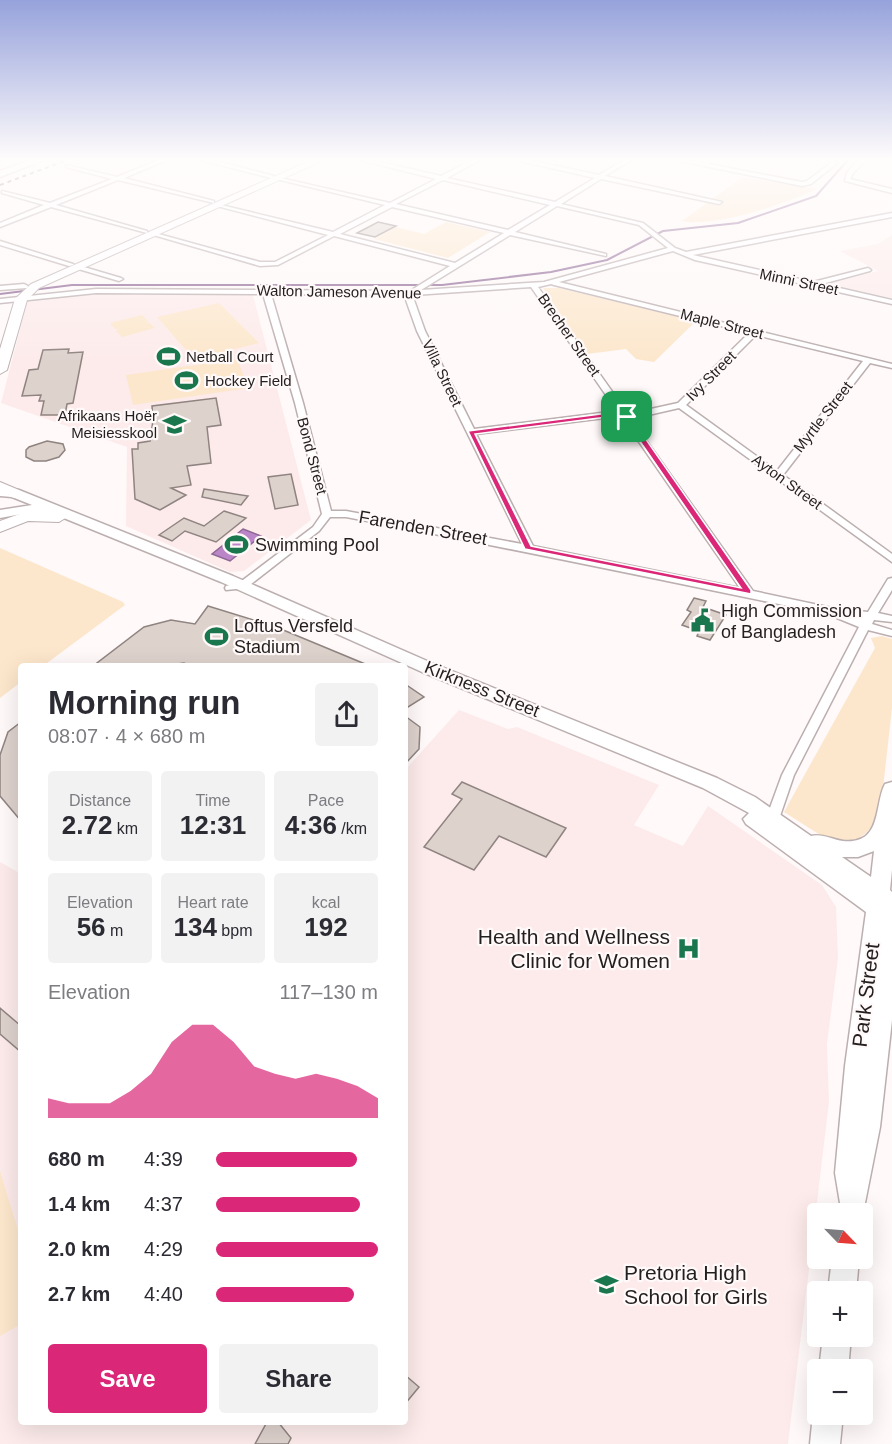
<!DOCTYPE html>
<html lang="en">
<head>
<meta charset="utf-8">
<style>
	body { margin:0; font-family:Arial,sans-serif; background:#f2f2f3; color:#2b2b33; height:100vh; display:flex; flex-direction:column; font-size:22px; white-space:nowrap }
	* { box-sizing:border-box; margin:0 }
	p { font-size:20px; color:#7c7c81 }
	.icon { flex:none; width:33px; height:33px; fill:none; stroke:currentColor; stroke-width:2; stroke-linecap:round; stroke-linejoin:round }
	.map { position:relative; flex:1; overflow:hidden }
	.drawer { position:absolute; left:18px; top:663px; width:390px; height:762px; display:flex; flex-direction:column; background:#fff; border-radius:6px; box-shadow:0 6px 24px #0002 }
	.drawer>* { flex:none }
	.needle { width:39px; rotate:115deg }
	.controls { position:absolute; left:807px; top:1203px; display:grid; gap:12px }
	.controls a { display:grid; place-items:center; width:66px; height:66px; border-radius:6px; background:#fff; box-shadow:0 6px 24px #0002; font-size:30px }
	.pin { position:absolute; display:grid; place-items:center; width:51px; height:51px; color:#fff; margin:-26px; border-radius:12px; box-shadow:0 3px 9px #0006 }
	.round { display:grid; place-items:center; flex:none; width:63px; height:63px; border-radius:6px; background:#f2f2f3 }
	.overview { display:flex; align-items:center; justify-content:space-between; height:102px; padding:0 30px }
	h1 { font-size:33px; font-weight:700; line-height:45px }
	.figures { display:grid; grid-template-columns:repeat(3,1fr); gap:9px; height:102px; padding:6px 30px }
	.figures div { display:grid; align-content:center; border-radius:6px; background:#f2f2f3; text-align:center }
	.figures b { font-size:26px; font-weight:700 }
	.figures small { font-size:16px; font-weight:400 }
	.figures p { font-size:16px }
	.chart { height:168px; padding:12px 30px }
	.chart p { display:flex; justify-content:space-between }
	.chart svg { width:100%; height:108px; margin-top:6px; fill:#db2777; opacity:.7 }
	.action { display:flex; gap:12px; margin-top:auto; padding:12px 30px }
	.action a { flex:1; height:69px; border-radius:6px; background:#db2777; color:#fff; font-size:24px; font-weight:700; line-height:69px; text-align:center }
	.action a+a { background:#f2f2f3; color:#2b2b33 }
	ul { padding:0 30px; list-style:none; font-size:20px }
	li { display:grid; grid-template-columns:96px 72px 1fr; align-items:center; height:45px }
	li i { height:15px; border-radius:8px; background:#db2777 }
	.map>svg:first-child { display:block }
	.built { fill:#fdebeb }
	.green { fill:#fce7cc }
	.water { fill:#bb86c7; stroke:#8e6795; stroke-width:1.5 }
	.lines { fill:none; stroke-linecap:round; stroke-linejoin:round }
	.stream { stroke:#8e6795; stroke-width:2 }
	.building { fill:#ded2cd; stroke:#8f8480; stroke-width:1.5 }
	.street-casing { stroke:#bcafb0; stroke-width:3 }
	.secondary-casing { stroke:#bcafb0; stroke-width:3 }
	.primary-casing { stroke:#bcafb0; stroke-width:2 }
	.street { fill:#fff; fill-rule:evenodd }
	.secondary { fill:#fff; fill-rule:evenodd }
	.primary { fill:#fff; fill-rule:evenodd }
	.rail { stroke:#504a4a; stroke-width:2; stroke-dasharray:4 4; stroke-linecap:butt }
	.route { fill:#db2777; stroke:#fff; stroke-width:1.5; fill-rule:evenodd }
	.labels { text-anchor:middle; stroke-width:4.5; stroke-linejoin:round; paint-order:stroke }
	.far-street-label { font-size:15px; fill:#241f1f; stroke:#fff9f9 }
	.far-poi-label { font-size:15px; fill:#241f1f; stroke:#fff9f9; text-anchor:start }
	.street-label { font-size:18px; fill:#241f1f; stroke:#fff9f9 }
	.poi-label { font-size:18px; fill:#241f1f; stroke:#fff9f9; text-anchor:start }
	.near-poi-label { font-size:21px; fill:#241f1f; stroke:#fff9f9; text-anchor:end }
	.near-street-label { font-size:21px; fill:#241f1f; stroke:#fff9f9 }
</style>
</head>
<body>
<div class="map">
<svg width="892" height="1444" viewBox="0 0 892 1444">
	<rect width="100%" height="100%" fill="#fff9f9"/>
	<!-- built -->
	<g class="built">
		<path d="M892,235V298L829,284L878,271L840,251L878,244Z"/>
		<path d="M89,295H253L311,520L244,571L230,572L126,526L127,447L1,403L27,302Z"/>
		<path d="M459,710L508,729L517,727L659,785L634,825L683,846L708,806L822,885L836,907L838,958L827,1044L829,1102L788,1444H0V862L21,874V1422H405V770Z"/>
	</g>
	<!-- green -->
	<g class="green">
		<path d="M743,177L817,189C788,203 713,228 682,221Z"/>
		<path d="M446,222L490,232L448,258L374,239L396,227L424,234Z"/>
		<path d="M543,288H559L696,321L654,362L636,359L626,349L587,354Z"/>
		<path d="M219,303L259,343L194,359L157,317Z"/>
		<path d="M142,315L148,321L145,323L149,322L155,328L122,337L116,331L119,329H115L110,323Z"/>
		<path d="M237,359L249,388L133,405L126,375Z"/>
		<path d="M0,548L123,602L125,605L43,666H21V682L0,698Z"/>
		<path d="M882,636L892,639V708L880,815L872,828L853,843L825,838L784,812L875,648L871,638Z"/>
		<path d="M0,1171L21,1240V1324L0,1336Z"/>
	</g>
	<!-- water -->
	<path class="water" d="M243,529L261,536L230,561L212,554Z"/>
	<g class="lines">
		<!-- stream -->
		<path class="stream" d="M0,294L72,285H442L551,272L607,260L663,231L738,223L816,196L848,160"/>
	</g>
	<!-- building -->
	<g class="building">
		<path d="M378,222L396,226L375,237L357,233Z"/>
		<path d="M69,349L68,353L83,352L73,403L67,404L65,415H41L44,401H39L41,395L22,396L29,370L38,369L43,350Z"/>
		<path d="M216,398L221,425L207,427L211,463L187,466L191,485L171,488L186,495L160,510L135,499L132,449H138V443L150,441L153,420L152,406Z"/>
		<path d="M47,441L63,444L65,450L59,457L46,461H34L26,457V450L29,447Z"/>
		<path d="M291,474L298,505L275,509L268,477Z"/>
		<path d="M204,489L248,496L241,505L202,497Z"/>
		<path d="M224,511L246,518L216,542L185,531L172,541L159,535L184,518L204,526Z"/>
		<path d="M694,598L706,601L703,607L726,615L710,640L697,636L699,631L682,625L691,612L687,610Z"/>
		<path d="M208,606L276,627L370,666H190L184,663L163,666H93L144,627L171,620L195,624Z"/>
		<path d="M405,684L424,697L405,709Z"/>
		<path d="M405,716L420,727L419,749L405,764Z"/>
		<path d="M21,722V821L0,796V755L8,732Z"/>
		<path d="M462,782L566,828L546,857L499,836L474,870L424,847L462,799L452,794Z"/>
		<path d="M0,1008L21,1026V1052L0,1034Z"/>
		<path d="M405,1375L419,1387L405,1404Z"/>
		<path d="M267,1422H278L291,1438L288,1444H255Z"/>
	</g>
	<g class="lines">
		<defs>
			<g id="street">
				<path d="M158,160H167L124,178L214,201V203L118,180L56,205L147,231V233L51,207L0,227V223L44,205L2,193V191L50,203L112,179L66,167V165L117,177Z"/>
				<path d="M201,160H212L274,176L271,178Z"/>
				<path d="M360,160H372L441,176L472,160H480L447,178L555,202L595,178L515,160H528L599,175L624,160H631L605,176L722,202L719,204L601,179L561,204L643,223L675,248L686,252L892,213V217L693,255L813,282L868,268L871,270L870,271L822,284L892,300V304L695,260L673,251L559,282L892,364V368L870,363L783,475L892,554V562L679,408L631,419L753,591L837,609L868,612L888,579L892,578V590L878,613L892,616V622L874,620L872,624L892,630V636L868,630L794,775L780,816L773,829H763L761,825L767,816L782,775L859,627L837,618L836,616C673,582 510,548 346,517H330L319,531L246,588L226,590L225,588L226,586L239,583L313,527L322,514L295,403L263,294L96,293L0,303V299L96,289L410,291L450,266L334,236L278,265L260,266L150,234L155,233L260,262H275L328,235L217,206V204L333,232L385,205L276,179V177L390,203L436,179ZM443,180L550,205L508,230L396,204ZM557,206L639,225L668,248L544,282L421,290L510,235L606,256V254L515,232ZM392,207L504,233L455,263L340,234ZM551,284L554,285L749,333L678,403L628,414L538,287ZM531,287L617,411L474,429L425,331L414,300V295ZM271,294L407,295L406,300L417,331L522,544L346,511H331L303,403ZM756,335L863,361L777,471L686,405ZM621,416L740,588L533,546L476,434Z"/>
				<path d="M675,160H688L802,182L807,181L831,163L828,160H834L837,163L811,184L802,186Z"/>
				<path d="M859,160H866L853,173L850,179L892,189V193L845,181L847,172Z"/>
				<path d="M0,241L73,264L74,265L69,266L0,245Z"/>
				<path d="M77,265L121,278L123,279L119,281L75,268L74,267Z"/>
				<path d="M24,284L28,286L27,288L0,290V286Z"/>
			</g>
			<g id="secondary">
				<path d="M31,160H44L0,177V171Z"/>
				<path d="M0,488L19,490L233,576L434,664L717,778L755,797L811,836C822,833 833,840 843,841C883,845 874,804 885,784L892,782V870L890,890L892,892V1020L880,1127L862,1218V1214H838L840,1203L835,1173L845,1066L866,912L746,824L743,819L749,813L703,788L422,672L221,582L49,512L43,515L27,513L0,518V510L32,505L12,497L0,496ZM874,851L871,877L842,857H858Z"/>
				<path d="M832,1258H859L856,1292H828Z"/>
				<path d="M823,1336H851L848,1370H819Z"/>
				<path d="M817,1403L818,1414H843L840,1444H810L813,1414Z"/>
			</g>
			<g id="primary">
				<path d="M312,160H324L39,288L27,300L7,370L0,374V349L15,299L31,284Z"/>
				<path d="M0,482L19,490L22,493L14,498L0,493Z"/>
				<path d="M28,511L43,510L65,514L67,517L59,522L28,521L0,532V521Z"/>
			</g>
		</defs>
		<!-- street casing -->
		<use href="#street" class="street-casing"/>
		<!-- secondary casing -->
		<use href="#secondary" class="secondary-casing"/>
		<!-- primary casing -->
		<use href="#primary" class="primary-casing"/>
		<!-- street -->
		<use href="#street" class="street"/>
		<!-- secondary -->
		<use href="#secondary" class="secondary"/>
		<!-- primary -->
		<use href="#primary" class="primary"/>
		<!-- rail -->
		<path class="rail" d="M0,185L67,160"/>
	</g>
	<!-- sky -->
	<linearGradient id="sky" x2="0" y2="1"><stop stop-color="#96a2db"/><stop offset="0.44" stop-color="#fffcfc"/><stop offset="1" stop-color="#fffcfc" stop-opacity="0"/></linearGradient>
	<rect width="892" height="362" fill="url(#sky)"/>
	<!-- route -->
	<path class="route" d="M624,411L629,415L751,590V594L525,549L468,431ZM622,415L624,418L741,588L531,546L475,434Z"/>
	<!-- icons -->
	<defs>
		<symbol id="stadium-bare" viewBox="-9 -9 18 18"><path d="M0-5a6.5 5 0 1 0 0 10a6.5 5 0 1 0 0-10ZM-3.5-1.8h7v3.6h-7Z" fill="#1a774d" stroke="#fff9f9" stroke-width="2.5" paint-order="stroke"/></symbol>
		<symbol id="school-bare" viewBox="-9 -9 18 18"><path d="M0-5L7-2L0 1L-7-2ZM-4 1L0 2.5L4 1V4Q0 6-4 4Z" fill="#1a774d" stroke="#fff9f9" stroke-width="2.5" paint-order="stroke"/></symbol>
		<symbol id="civic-bare" viewBox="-9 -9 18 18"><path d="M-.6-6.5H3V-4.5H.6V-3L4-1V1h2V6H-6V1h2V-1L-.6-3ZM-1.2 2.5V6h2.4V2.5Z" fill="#1a774d" stroke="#fff9f9" stroke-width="2.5" paint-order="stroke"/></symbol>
		<symbol id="hospital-bare" viewBox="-9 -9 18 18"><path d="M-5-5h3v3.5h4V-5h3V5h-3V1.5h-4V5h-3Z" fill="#1a774d" stroke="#fff9f9" stroke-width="2.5" paint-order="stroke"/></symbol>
	</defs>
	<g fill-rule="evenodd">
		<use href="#stadium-bare" x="152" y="340" width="33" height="33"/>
		<use href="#stadium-bare" x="170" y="364" width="33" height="33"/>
		<use href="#school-bare" x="158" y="408" width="33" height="33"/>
		<use href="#stadium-bare" x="220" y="528" width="33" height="33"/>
		<use href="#civic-bare" x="686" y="604" width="33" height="33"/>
		<use href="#stadium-bare" x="200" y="620" width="33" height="33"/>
		<use href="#hospital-bare" x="672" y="932" width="33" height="33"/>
		<use href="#school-bare" x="590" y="1268" width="33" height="33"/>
	</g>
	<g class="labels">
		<!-- far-street labels -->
		<g class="far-street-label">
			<text transform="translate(799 282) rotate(12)" y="5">Minni Street</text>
			<text transform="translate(339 292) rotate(1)" y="5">Walton Jameson Avenue</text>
			<text transform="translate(722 324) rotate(14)" y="5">Maple Street</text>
			<text transform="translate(569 335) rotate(55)" y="5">Brecher Street</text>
			<text transform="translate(442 373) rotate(64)" y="5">Villa Street</text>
			<text transform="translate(711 376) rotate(-45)" y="5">Ivy Street</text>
			<text transform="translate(823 417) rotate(-52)" y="5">Myrtle Street</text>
			<text transform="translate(312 456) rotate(75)" y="5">Bond Street</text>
			<text transform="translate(787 482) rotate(36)" y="5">Ayton Street</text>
		</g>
		<!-- far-poi labels -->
		<g class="far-poi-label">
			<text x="186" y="362">Netball Court</text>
			<text x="205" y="386">Hockey Field</text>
			<text x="157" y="421" text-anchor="end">Afrikaans Hoër<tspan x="157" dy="17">Meisiesskool</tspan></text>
		</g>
		<!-- street labels -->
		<g class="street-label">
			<text transform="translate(423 528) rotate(10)" y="6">Farenden Street</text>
			<text transform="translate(482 689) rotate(22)" y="6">Kirkness Street</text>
		</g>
		<!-- poi labels -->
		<g class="poi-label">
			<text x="255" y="551">Swimming Pool</text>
			<text x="721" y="617">High Commission<tspan x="721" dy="21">of Bangladesh</tspan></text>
			<text x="234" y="632">Loftus Versfeld<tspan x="234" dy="21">Stadium</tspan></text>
		</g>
		<!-- near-poi labels -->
		<g class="near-poi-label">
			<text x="670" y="944">Health and Wellness<tspan x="670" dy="24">Clinic for Women</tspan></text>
			<text x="624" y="1280" text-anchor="start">Pretoria High<tspan x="624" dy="24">School for Girls</tspan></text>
		</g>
		<!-- near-street labels -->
		<g class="near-street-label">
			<text transform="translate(866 995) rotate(-83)" y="7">Park Street</text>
		</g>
	</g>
</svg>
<div class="controls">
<a><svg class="needle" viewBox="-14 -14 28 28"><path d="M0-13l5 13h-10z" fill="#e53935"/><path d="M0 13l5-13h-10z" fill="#7c7c81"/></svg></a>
<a>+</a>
<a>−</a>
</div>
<div class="pin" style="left:627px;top:417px;background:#1e9e55"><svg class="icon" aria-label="arrive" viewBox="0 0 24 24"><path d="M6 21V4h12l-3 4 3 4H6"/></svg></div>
<section class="drawer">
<div class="overview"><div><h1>Morning run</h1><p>08:07 · 4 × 680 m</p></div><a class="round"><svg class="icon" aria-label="share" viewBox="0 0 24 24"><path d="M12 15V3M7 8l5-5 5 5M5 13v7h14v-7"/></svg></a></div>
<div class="figures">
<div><p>Distance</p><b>2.72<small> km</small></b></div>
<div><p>Time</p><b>12:31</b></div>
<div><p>Pace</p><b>4:36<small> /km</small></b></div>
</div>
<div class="figures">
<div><p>Elevation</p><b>56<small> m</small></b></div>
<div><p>Heart rate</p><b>134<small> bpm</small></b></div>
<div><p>kcal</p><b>192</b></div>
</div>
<div class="chart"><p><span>Elevation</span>117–130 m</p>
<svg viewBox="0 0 160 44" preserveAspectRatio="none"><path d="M0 44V36L10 38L20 38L30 38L40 33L50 26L60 13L70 6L80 6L90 13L100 23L110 26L120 28L130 26L140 28L150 31L160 36V44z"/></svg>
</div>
<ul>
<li><b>680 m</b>4:39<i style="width:87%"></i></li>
<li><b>1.4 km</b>4:37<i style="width:89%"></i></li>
<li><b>2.0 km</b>4:29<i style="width:100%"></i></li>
<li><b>2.7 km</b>4:40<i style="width:85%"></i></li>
</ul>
<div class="action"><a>Save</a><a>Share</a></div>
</section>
</div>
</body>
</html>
